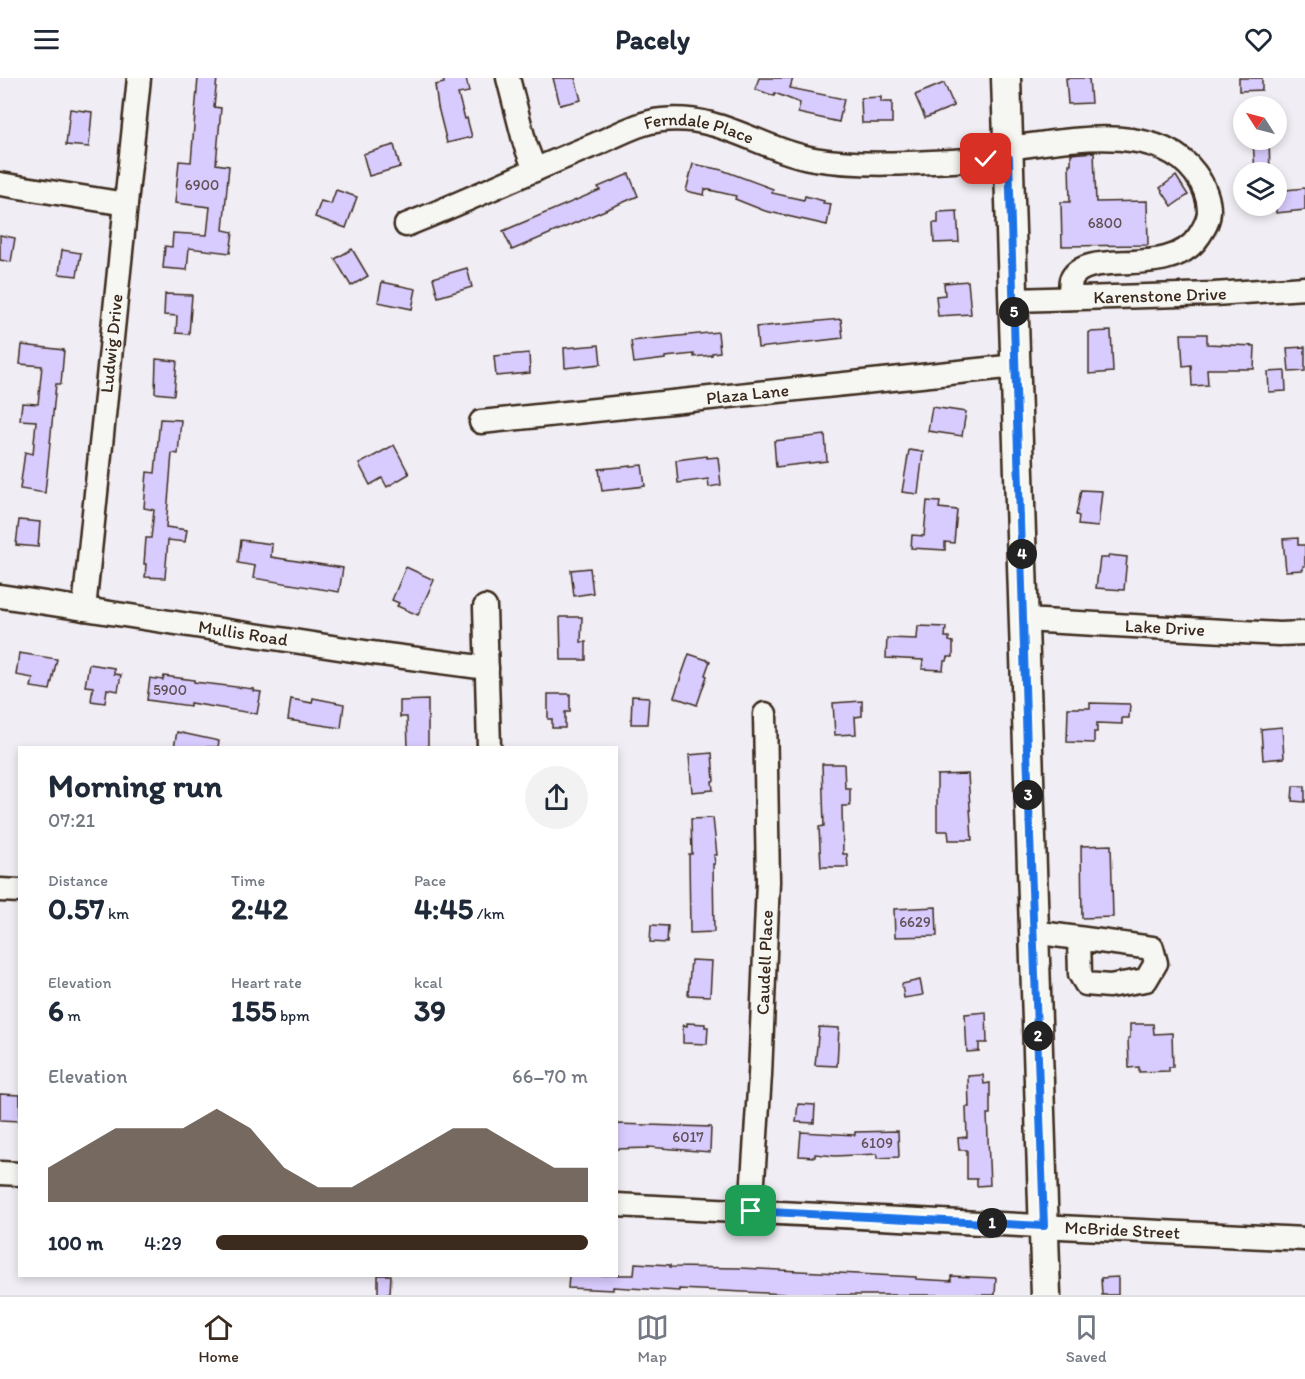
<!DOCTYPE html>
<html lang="en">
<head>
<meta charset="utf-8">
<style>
	body { margin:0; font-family:Itim,sans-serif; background:#f2f2f3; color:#1f2937; height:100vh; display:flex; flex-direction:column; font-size:22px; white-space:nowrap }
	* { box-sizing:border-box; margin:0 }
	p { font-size:20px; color:#747a83 }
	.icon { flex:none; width:33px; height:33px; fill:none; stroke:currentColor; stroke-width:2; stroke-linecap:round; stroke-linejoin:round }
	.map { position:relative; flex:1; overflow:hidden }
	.details { position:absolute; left:18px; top:668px; width:600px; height:531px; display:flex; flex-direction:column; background:#fff; border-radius:0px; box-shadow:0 3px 9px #0003 }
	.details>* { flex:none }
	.needle { width:39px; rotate:306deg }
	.tools { position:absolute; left:1233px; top:18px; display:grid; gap:12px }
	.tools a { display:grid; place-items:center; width:54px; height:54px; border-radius:50%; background:#fff; box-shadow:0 3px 9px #0003; font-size:30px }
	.pin { position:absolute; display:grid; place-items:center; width:51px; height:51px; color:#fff; margin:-26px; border-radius:12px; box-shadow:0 3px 9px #0006 }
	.km { position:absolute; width:30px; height:30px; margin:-15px; border-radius:50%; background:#222; color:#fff; font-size:16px; line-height:30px; text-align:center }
	.round { display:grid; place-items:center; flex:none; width:63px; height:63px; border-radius:32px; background:#f2f2f3 }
	.overview { display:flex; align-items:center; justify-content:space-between; height:102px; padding:0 30px }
	h1 { font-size:33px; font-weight:700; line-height:45px }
	.stats { display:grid; grid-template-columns:repeat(3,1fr); gap:9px; height:102px; padding:6px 30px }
	.stats div { display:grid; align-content:center }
	.stats b { font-size:30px; font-weight:700 }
	.stats small { font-size:16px; font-weight:400 }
	.stats p { font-size:16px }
	.chart { height:168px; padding:12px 30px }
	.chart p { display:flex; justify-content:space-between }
	.chart svg { width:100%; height:108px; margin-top:6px; fill:#3b2a1e; opacity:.7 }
	ul { padding:0 30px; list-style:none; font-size:20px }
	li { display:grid; grid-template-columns:96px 72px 1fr; align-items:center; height:45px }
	li i { height:15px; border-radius:8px; background:#3b2a1e }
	header { display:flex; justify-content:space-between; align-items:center; height:78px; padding:0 30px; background:#fff; font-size:27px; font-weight:700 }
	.menu { display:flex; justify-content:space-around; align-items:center; height:84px; border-top:2px solid #e0e1e3; background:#fff; font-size:16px; color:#747a83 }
	.menu a { display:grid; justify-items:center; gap:3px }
	.menu .selected { color:#3b2a1e }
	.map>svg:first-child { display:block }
	.building { fill:#d8cbfd; stroke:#3b2a1e; stroke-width:1.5 }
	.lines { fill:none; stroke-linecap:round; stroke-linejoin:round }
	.minor-casing { stroke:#3b2a1e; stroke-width:27 }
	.major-casing { stroke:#3b2a1e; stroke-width:33 }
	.minor { stroke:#f6f6f2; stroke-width:22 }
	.major { stroke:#f6f6f2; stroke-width:28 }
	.route-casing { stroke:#fff; stroke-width:12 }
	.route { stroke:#1a73e8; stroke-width:8 }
	.labels { text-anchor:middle; stroke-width:6; stroke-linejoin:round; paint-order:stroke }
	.number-label { font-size:15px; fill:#625256 }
	.street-label { font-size:18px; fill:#3b2a1e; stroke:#f6f6f2 }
</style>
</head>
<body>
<header><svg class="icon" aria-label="menu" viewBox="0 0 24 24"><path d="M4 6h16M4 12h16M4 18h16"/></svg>Pacely<svg class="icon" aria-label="heart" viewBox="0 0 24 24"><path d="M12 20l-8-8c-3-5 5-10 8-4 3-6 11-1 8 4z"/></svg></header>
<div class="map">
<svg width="1305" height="1217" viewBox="0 0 1305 1217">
	<rect width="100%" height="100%" fill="#f0edf4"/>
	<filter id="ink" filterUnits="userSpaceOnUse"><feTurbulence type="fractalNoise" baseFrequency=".0167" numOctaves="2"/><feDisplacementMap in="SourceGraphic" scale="12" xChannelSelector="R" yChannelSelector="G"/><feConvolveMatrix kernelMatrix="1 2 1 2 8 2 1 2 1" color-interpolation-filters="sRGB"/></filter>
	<g filter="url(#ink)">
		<!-- building -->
		<g class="building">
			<path d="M198,0H217L214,29L221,30L216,86L229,88L223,152L233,154L230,175L189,170L187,192L163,190L165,168L172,169L173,155L207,157L210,129L175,125L179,83L191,84Z"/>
			<path d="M443,0H466L469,14L458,16L465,41L467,40L472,59L447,65L438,29L435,7L444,5Z"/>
			<path d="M553,0H575L581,22L560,27Z"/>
			<path d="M759,0H793L790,10L844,21L839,44L798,35L800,25L775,15L774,18L755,11Z"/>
			<path d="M1066,0H1089L1091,25L1068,26Z"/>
			<path d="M1239,0H1262V12L1239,13Z"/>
			<path d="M944,5L954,28L925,40L915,17Z"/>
			<path d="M881,19V24H892V45H862L861,20Z"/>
			<path d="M70,31L92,34L89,69L66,67Z"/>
			<path d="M1253,62H1269L1270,94H1255Z"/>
			<path d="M394,67L400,89L369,98L363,76Z"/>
			<path d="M1094,74L1096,124L1147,123L1148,167L1062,168L1061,124H1070L1069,86H1071V76Z"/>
			<path d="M693,86L722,92L773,111L772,115L804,122L805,118L824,123L823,125L831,126L827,147L765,133L735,121L736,118L705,111L704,117L686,113Z"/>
			<path d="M629,96L638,118L512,172L503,153L600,112L598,109Z"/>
			<path d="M1176,98L1188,117L1172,128L1160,110Z"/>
			<path d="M1305,110V132L1276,135V113Z"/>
			<path d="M336,112L357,119L346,150L315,139L321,123L331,126Z"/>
			<path d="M957,133L959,164L934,165L933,145H938V134Z"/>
			<path d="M0,157L15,160L11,184L0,182Z"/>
			<path d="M352,171L368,198L351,208L335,181Z"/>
			<path d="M62,172L81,175L77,198L59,196Z"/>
			<path d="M467,190L472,209L438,219L433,200Z"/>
			<path d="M968,203L971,236L938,238L936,218L945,217L944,205Z"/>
			<path d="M382,204L416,211L412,231L378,224Z"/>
			<path d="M165,216L192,217L189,256L176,255L177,238L164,237Z"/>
			<path d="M841,241L843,260L758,270L756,249Z"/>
			<path d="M1111,253L1113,294L1089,296V254Z"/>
			<path d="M718,254L720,274L712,275V277L694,279V276L665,279V281L634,285L631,263Z"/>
			<path d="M1181,256H1207V266L1255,268L1254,291H1207L1208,307L1192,308L1191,287L1183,288Z"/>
			<path d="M22,267L64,272L61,306H56L45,415L20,411L25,374L33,376L36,343L20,342L22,325L38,326L42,288L20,286Z"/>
			<path d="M599,267L601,286L565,290L564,270Z"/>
			<path d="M1305,269V293L1289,294L1287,270Z"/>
			<path d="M529,275L530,295L496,298L494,278Z"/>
			<path d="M156,281L177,283L174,317L155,315Z"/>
			<path d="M1285,293L1286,313L1269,314L1268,294Z"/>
			<path d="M932,329L966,334L962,358L928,353Z"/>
			<path d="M160,341L181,342L178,376L172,375L166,449L187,452L185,464L168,462L165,500L145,499L146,486H144L146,460H151L154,432L144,430L147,394L155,395Z"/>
			<path d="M825,357L827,383L776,389L774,363Z"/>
			<path d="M394,367L409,396L387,409L382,400L370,407L359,386Z"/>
			<path d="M909,372L923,374L918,416L902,414Z"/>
			<path d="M707,378V380L718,379L721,407L709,409L708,401L678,405L676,382Z"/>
			<path d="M642,387L645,408L602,413L599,391Z"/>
			<path d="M1081,412L1102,413L1098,449L1078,447L1079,438L1076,437Z"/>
			<path d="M927,423L940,424L939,430L957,432L954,465L945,464V472L911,470L912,457L924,458Z"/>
			<path d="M19,442L40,444L38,469L16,467Z"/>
			<path d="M1298,460V467H1305V488H1303V492L1286,493L1283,461Z"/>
			<path d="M241,462L272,466L271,479L343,490L339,514L253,500L255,488L238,485Z"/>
			<path d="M1109,477L1127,479L1124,512L1096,510L1100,480H1108Z"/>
			<path d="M406,489L434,502L418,537L397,528L399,525L392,522Z"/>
			<path d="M590,490L593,515L574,518L571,492Z"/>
			<path d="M560,539H582L581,564H586V582H561Z"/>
			<path d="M918,548L946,549L945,559H949V563L953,564V579H948L947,583H944L943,592L922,591L923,582L886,580L887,560L917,561Z"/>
			<path d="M19,575L57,581L50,612L31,609L33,600L16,597Z"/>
			<path d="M689,576L710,583L705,597L707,598L697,627L674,619Z"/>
			<path d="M89,586L114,590V596L121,597L118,613L107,611L105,625L91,623L93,609L85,608Z"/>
			<path d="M164,598L194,602V604L254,611L253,613L261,614L257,636L190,625V628L147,622L150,600L163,602Z"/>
			<path d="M548,616H570V634H565V650H552V641H548Z"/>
			<path d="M632,618L649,619L647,646H631Z"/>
			<path d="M313,620L344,626L341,650L288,642L291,621L312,625Z"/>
			<path d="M428,622V669H408L407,639H400V623Z"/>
			<path d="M862,623V638L855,639L856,656L835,657L833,625Z"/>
			<path d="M1090,625L1130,626L1129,640H1122V646L1097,645V654H1094V665L1067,664L1068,630H1090Z"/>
			<path d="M1282,649L1284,680L1263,682L1261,651Z"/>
			<path d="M177,654L219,663L218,669H174Z"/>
			<path d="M712,675L714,703H712L713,712L692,714L689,677Z"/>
			<path d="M822,686H844L845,710H850V728H842L843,776H847L848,789H821L819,749L824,748Z"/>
			<path d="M968,696L972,762H949L948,753H937V697Z"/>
			<path d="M1293,708H1305V724L1292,723Z"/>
			<path d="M713,740L717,777H714L715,786H713L714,854L690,855L689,776H692L691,741Z"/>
			<path d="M1111,767L1113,839L1082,840L1081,768Z"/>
			<path d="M936,829L937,858L895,859L894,831Z"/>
			<path d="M651,847L668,848L667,865L650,864Z"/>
			<path d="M691,882L712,883L710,918L688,917Z"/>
			<path d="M920,902L923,917L904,920L902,906Z"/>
			<path d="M986,934L987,965H979V973L967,974L965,936Z"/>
			<path d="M687,945L705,946V949H708L707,966L683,965V947L687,948Z"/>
			<path d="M1130,946H1153L1154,956L1172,955L1173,989H1169V993L1139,994V989L1129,990L1128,960H1130Z"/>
			<path d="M819,949L839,950L837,988L815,987Z"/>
			<path d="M983,997L984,1006L990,1005V1036H987L990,1107L977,1108V1101H967V1072H959L958,1060L967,1059L966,1029H969L968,998Z"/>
			<path d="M0,1016L20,1017V1043L0,1042Z"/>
			<path d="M798,1026L815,1027L814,1045L796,1044Z"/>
			<path d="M616,1046L711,1049L710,1074L648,1069V1070L616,1071Z"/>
			<path d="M898,1053L899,1079L877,1080V1076L835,1078L815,1076V1079L799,1078L801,1054L855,1057V1054Z"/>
			<path d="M635,1185L670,1187V1189L740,1190L916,1199V1201L951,1203V1198L996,1200L995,1217H807L679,1211V1213L613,1209V1212L568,1210L569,1197H634Z"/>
			<path d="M378,1197H391L390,1216H378Z"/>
			<path d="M1118,1199V1217H1102L1101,1200Z"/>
		</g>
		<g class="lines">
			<defs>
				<g id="minor">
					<path d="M508,0L525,66L535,92"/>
					<path d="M1009,70C1064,63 1156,43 1195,95C1203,106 1209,119 1209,133C1209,143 1204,150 1199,158C1170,203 1086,168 1071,202C1070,207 1070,215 1070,220"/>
					<path d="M0,106L126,126"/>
					<path id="s1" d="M406,147C470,122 531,92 594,67C616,58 639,44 662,42C722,36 759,71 814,81C875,91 948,82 1009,80"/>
					<path id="s2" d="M1014,222L1214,216L1305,210"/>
					<path id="s3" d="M481,344L1016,288"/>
					<path id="s4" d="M0,518L365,574L487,590"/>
					<path d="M485,529L489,669"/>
					<path id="s5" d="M84,531L139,0"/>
					<path id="s6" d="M1024,542L1279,556L1305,555"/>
					<path d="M0,812L20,813"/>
					<path d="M1033,854L1152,870L1156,885L1146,902L1109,908L1086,906L1080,896L1079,860"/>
					<path d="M0,1095L20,1096"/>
					<path id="s7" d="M616,1127L1305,1161"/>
					<path id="s8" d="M751,1133L760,997L768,803L765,636"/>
				</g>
				<path id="major" d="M1006,0L1046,1217"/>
			</defs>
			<!-- minor casing -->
			<use href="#minor" class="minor-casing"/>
			<!-- major casing -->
			<use href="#major" class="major-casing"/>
			<!-- minor -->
			<use href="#minor" class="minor"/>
			<!-- major -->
			<use href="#major" class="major"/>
		</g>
	</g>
	<g class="lines" filter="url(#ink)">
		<defs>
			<path id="route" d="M751,1133L1044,1148L1027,672L1009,80L986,81"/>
		</defs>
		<!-- route casing -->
		<use href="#route" class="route-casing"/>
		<!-- route -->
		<use href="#route" class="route"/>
	</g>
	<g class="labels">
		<!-- number labels -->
		<g class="number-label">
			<text x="202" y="112">6900</text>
			<text x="1105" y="150">6800</text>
			<text x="170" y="617">5900</text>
			<text x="915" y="849">6629</text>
			<text x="688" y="1064">6017</text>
			<text x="877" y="1070">6109</text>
		</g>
		<!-- street labels -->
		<g class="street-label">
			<text dy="6" stroke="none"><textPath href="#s1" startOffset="315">Ferndale Place</textPath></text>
			<text dy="6" stroke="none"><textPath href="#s2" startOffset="146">Karenstone Drive</textPath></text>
			<text dy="6" stroke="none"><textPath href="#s5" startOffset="267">Ludwig Drive</textPath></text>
			<text dy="6" stroke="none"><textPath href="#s3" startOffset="268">Plaza Lane</textPath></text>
			<text dy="6" stroke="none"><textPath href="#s6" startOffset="141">Lake Drive</textPath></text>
			<text dy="6" stroke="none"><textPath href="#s4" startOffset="246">Mullis Road</textPath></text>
			<text dy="6" stroke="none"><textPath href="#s8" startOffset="249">Caudell Place</textPath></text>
			<text dy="6" stroke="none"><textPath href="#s7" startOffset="507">McBride Street</textPath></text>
		</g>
	</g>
</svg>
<div class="tools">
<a><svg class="needle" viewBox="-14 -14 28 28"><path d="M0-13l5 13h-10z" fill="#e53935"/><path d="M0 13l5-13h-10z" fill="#747a83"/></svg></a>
<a><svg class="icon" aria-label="layers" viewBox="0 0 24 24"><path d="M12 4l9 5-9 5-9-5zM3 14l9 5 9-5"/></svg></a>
</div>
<div class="pin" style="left:751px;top:1133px;background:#1e9e55"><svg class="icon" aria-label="arrive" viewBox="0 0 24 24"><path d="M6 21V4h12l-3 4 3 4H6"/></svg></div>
<div class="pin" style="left:986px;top:81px;background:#d93025"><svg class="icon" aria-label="check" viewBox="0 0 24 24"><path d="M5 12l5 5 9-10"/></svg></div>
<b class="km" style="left:992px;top:1145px">1</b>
<b class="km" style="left:1038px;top:958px">2</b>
<b class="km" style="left:1028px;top:717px">3</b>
<b class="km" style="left:1022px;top:476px">4</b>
<b class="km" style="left:1014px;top:234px">5</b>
<section class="details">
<div class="overview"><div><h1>Morning run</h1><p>07:21</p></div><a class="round"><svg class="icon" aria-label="share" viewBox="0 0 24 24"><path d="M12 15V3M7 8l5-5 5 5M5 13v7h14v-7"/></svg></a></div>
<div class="stats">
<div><p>Distance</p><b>0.57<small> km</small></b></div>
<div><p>Time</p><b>2:42</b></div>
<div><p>Pace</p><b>4:45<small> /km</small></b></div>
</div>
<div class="stats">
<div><p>Elevation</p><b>6<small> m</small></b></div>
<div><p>Heart rate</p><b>155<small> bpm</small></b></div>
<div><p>kcal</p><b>39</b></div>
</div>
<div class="chart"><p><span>Elevation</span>66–70 m</p>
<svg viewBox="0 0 160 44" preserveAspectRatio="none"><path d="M0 44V30L10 22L20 14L30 14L40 14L50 6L60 14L70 30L80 38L90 38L100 30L110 22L120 14L130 14L140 22L150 30L160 30V44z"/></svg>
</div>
<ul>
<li><b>100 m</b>4:29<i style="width:100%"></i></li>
</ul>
</section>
</div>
<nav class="menu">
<a class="selected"><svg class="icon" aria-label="home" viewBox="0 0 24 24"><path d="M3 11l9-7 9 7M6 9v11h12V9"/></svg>Home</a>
<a><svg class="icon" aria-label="map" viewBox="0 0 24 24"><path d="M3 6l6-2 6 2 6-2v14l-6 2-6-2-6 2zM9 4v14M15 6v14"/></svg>Map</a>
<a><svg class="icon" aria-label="saved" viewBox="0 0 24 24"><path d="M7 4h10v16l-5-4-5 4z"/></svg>Saved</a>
</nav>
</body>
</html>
